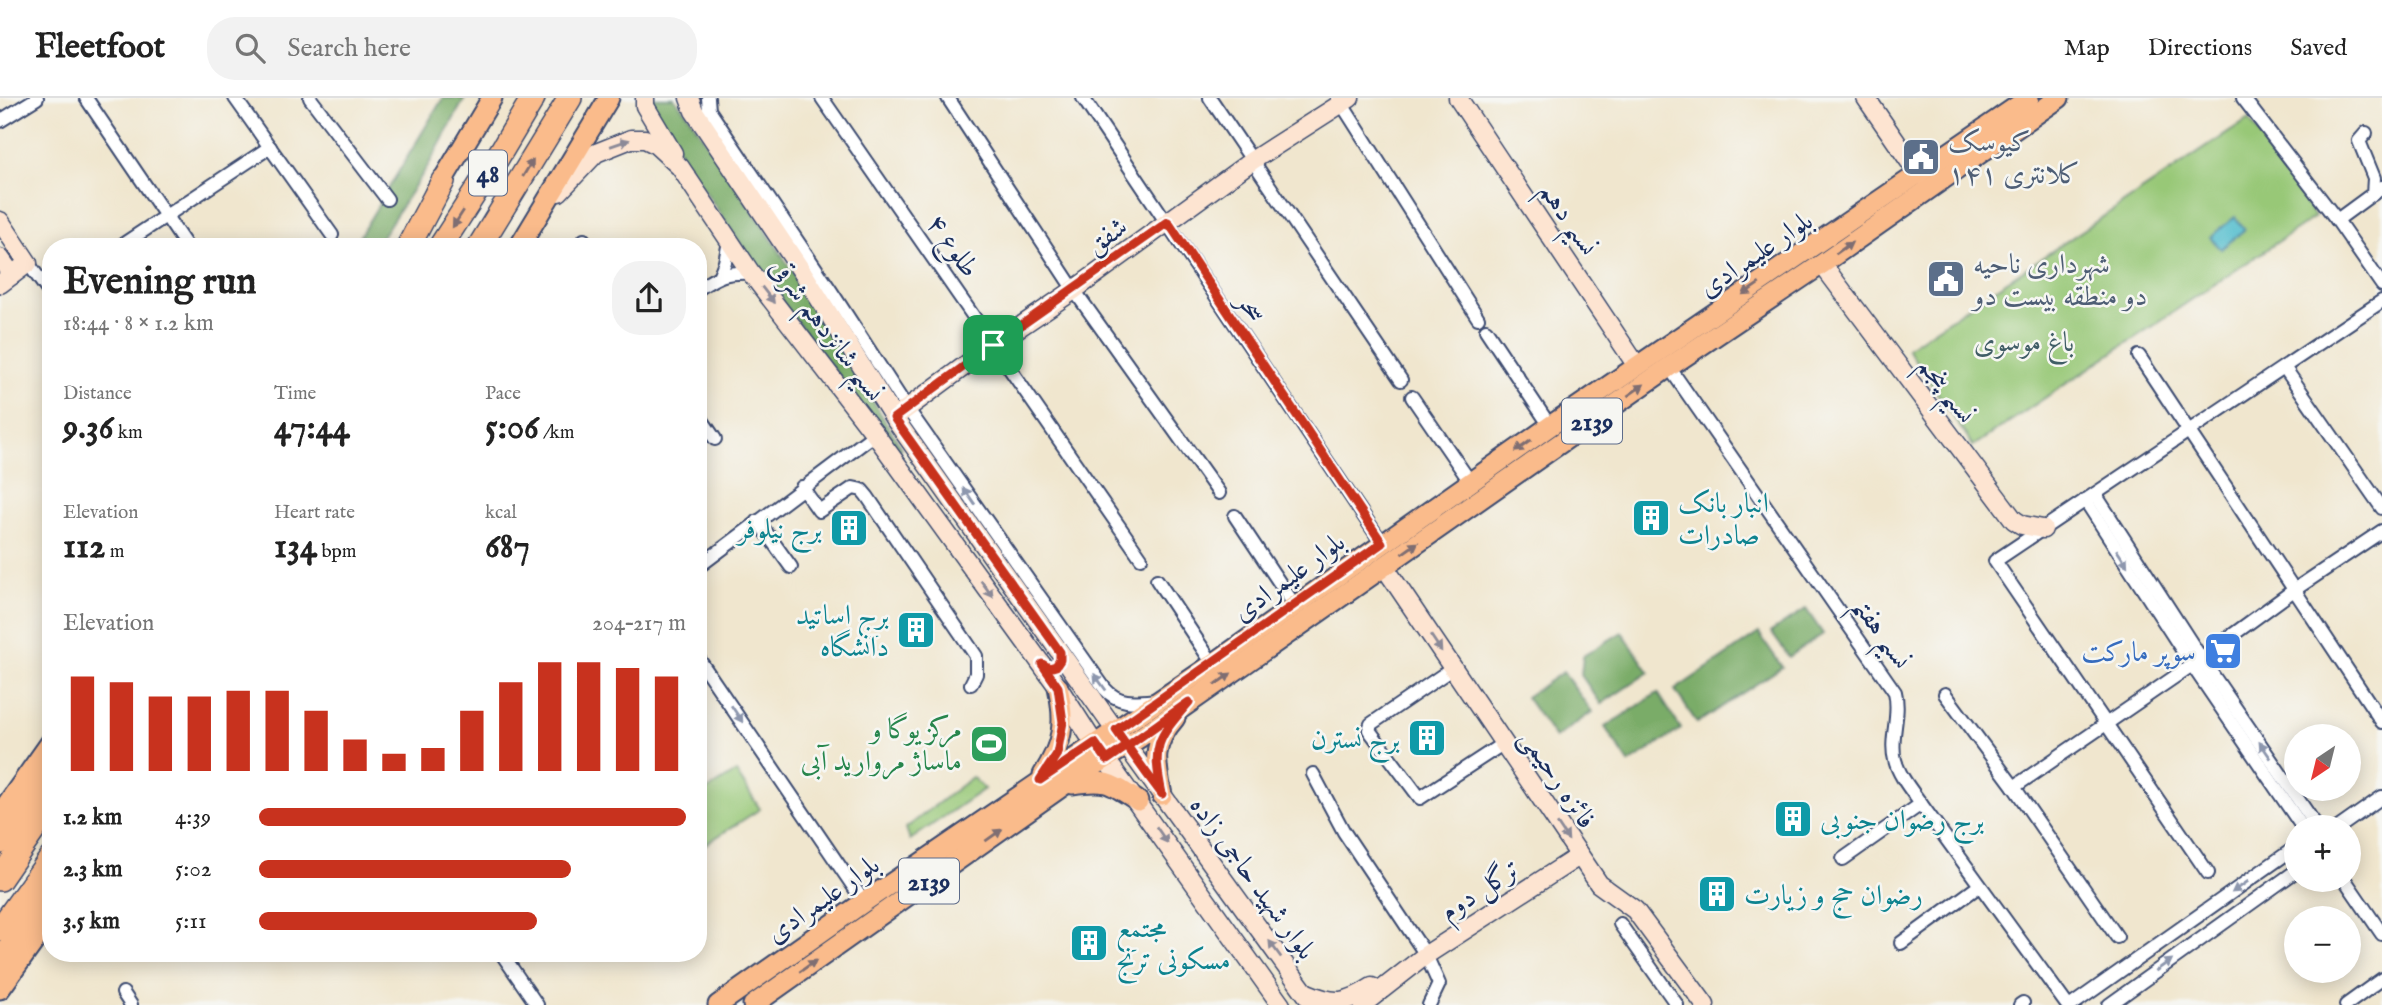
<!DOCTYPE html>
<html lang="en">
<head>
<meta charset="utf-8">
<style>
	body { margin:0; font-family:"IM FELL English",Amiri,serif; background:#f2f2f2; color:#222; height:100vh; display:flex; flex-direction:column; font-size:26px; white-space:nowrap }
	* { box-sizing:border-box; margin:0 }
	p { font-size:23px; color:#767676 }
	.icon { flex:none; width:38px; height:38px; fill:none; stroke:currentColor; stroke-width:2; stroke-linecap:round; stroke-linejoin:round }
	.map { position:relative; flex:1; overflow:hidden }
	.sheet { position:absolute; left:42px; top:140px; width:665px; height:724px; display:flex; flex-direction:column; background:#fff; border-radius:28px; box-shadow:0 4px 18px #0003 }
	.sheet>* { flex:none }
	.needle { width:46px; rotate:215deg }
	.tools { position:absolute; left:2284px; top:626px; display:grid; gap:14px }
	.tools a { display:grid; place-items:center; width:77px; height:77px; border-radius:50%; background:#fff; box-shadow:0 4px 18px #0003; font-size:35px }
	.pin { position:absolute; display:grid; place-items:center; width:60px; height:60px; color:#fff; margin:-30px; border-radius:14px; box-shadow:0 4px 10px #0006 }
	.round { display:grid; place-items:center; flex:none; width:74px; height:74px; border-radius:28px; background:#f2f2f2 }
	.head { display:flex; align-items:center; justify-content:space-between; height:119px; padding:0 21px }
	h1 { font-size:38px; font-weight:700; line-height:52px }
	.figures { display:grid; grid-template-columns:repeat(3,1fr); gap:10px; height:119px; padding:7px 21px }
	.figures div { display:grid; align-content:center }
	.figures b { font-size:35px; font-weight:700 }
	.figures small { font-size:19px; font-weight:400 }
	.figures p { font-size:19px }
	.chart { height:196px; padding:14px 21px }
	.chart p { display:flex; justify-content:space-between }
	.chart svg { width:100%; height:126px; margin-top:7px; stroke:#c8321e; stroke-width:6 }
	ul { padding:0 21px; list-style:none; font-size:23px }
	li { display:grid; grid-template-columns:112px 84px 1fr; align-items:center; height:52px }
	li i { height:18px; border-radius:9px; background:#c8321e }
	header { display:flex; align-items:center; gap:42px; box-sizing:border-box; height:98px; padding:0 35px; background:#fff; border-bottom:2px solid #e0e0e0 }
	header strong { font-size:33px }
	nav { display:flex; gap:38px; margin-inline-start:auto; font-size:24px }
	.search { width:490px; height:63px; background:#f2f2f2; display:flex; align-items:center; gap:18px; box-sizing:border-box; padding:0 24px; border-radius:28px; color:#767676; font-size:26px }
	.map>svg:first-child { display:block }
	.green { fill:#98c877; stroke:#5a7c6a; stroke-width:2 }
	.forest { fill:#7aac68; stroke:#4a6e63; stroke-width:2 }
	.water { fill:#53bece; stroke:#377696; stroke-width:2 }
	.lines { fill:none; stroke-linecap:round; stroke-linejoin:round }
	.street-casing { stroke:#3b4a6f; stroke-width:16 }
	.secondary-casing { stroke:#3b4a6f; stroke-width:21 }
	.primary-casing { stroke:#3b4a6f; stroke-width:23 }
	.highway-casing { stroke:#3b4a6f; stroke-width:26 }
	.street { stroke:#fff; stroke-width:12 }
	.secondary { stroke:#fde4d1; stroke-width:18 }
	.primary { stroke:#fabb8b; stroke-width:19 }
	.highway { stroke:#fabb8b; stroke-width:23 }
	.oneway { fill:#8c8a98 }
	.oneway2 { fill:#7f6e72 }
	.oneway3 { fill:#8d97ae }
	.route-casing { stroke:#fff; stroke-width:14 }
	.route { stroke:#c8321e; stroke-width:9 }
	.labels { text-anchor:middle; stroke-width:5; stroke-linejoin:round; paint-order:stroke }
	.shield { fill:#f6f6f2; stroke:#5d6b8a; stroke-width:2 }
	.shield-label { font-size:26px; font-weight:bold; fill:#1b2f5e }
	.service-label { font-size:28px; fill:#4e5e75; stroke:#f6f6f2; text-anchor:start }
	.street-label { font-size:28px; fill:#1b2f5e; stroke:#f6f6f2 }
	.park-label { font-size:28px; fill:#405d66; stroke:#f6f6f2 }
	.culture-label { font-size:28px; fill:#0d838f; stroke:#f6f6f2; text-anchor:start }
	.shop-label { font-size:28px; fill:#366cbe; stroke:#f6f6f2; text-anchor:end }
	.leisure-label { font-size:28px; fill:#27864d; stroke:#f6f6f2; text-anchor:end }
</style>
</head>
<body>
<header>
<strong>Fleetfoot</strong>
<div class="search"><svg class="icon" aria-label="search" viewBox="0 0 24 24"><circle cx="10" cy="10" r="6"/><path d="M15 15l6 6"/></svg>Search here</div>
<nav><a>Map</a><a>Directions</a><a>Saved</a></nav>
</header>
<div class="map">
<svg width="2382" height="907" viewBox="0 0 2382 907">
	<rect width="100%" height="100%" fill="#f6f6f2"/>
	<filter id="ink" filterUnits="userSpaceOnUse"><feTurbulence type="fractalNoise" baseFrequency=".0143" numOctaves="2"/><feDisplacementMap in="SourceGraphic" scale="14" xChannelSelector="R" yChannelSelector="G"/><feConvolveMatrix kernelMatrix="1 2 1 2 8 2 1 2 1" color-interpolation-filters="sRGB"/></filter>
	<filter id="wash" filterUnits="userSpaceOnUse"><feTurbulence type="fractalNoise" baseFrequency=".00686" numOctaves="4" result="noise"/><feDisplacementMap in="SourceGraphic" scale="28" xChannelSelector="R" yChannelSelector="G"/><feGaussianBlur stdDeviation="1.57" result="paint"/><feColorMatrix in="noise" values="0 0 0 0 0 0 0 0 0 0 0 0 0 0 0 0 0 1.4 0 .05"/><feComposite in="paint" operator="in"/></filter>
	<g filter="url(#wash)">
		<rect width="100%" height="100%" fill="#f0e6ce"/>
		<!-- green -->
		<g class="green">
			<path d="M2249,21L2315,119L1973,348L1907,250Z"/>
			<path d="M736,674L760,711L701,749L698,744V698Z"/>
			<path d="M972,679L984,691L910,742L906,730Z"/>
		</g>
		<!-- forest -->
		<g class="forest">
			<path d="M443,0H465L428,68L375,149H353Z"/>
			<path d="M651,0H674L686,14L777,149L902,350L897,354L766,183L690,71L650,5Z"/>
			<path d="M1806,511L1823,536L1789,559L1771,534Z"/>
			<path d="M1622,534L1649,574L1601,606L1581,577L1583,558Z"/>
			<path d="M1759,535L1782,569L1697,625L1675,592Z"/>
			<path d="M1563,574L1592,614L1555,640L1526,599Z"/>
			<path d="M1658,595L1681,631L1629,665L1605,629Z"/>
		</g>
		<!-- water -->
		<path class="water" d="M2235,119L2245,131L2221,151L2210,139Z"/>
	</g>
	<g filter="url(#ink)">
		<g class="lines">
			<defs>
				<g id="street">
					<path d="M86,0L187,149"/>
					<path d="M235,0L332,137"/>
					<path d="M310,0L387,101"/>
					<path d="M708,0L709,12L831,193L907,310L1105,591C1119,607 1136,604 1156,602"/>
					<path d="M822,0L1141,460"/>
					<path d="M948,0L1074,192L1219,395"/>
					<path d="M1083,0L1382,445"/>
					<path d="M1210,0L1401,282"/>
					<path d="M1338,0L1478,220"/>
					<path d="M2243,0L2337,122L2382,187"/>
					<path d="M0,23L37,0"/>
					<path d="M2366,35L2359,43L2374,80L2373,96"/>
					<path d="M2337,122L2382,89"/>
					<path d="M584,142L588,149"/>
					<path d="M119,149L270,49"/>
					<path d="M28,165L51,197"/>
					<path d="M720,176L725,164L729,143"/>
					<path d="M698,191C719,177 725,174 751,175"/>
					<path d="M1486,232L1550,328"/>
					<path d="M2139,258L2382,624"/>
					<path d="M1669,269L1895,594C1901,617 1889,641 1895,662C1899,678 1912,693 1921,706L2067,907"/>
					<path d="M2284,269L2382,410"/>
					<path d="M1412,299L1471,385"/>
					<path d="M698,316L715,341"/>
					<path d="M802,389L819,413L853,390L862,392L867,398L976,558V576L971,586"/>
					<path d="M2095,396L2201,560L2313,723L2315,730"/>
					<path d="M2085,402L2192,567L2303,730"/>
					<path d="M1235,418L1295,508"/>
					<path d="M758,423L791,469"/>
					<path d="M698,469L875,336"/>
					<path d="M1157,482L1213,566"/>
					<path d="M698,560L864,804"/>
					<path d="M2201,560L2294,492L2382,433"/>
					<path d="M1453,570L1371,626L1369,632L1420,700L1504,645"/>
					<path d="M1945,596L2014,689L2117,839"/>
					<path d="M1313,676L1344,734L1426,857L1439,886L1429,907"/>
					<path d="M2014,689L2192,567"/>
					<path d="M2338,730L2382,699"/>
					<path d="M1843,761L1921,706"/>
					<path d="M2208,775L1995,463L2382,203"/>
					<path d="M2345,782L2382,836"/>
					<path d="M1620,826L1677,907"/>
					<path d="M1901,845L1979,788"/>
					<path d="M502,856L537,907"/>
					<path d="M123,895L131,907"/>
					<path d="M2020,907L2023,905"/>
					<path d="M2072,907L2296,749"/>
					<path d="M2109,907L2296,773"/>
					<path d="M2346,907L2382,881"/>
				</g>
				<g id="secondary">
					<path d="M645,0V8L673,55"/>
					<path d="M689,0L694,13L805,178L894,320L1108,622L1314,907"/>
					<path d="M1458,0L1637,268"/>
					<path d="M1866,0L1919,77"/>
					<path d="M559,94L596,55L631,41H645L655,46L680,69L751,175L875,336L1058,589L1090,639L1281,907"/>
					<path d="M0,123L28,165L0,186"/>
					<path d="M0,160L12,177"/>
					<path d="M1822,166L2014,422L2022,427L2043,431"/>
					<path d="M894,320L993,247L1074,192L1253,62L1350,0"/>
					<path d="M1384,468L1599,786L1635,812L1705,907"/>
					<path d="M1307,895C1335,907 1346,906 1372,889"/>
					<path d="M1362,907L1426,857L1579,758"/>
				</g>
				<g id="primary">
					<path d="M435,95L492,0"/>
					<path d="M519,149L609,0"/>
					<path d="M1043,677C1063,646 1066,625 1058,589"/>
					<path d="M1072,686C1107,681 1109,684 1138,703"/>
					<path d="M1162,697C1155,664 1151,647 1175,620"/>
					<path d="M0,716L51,644"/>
					<path d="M0,891L51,820"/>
					<path d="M718,907L864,804L1213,566L1550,328L2029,0"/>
					<path d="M753,907L1064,687L1139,640L1669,269L1822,166L2059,0"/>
				</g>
				<g id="highway">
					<path d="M408,149L443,83"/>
					<path d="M440,149L496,62L533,0"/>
					<path d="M479,149L570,0"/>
					<path d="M0,744L51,677"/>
					<path d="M0,781L51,707"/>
					<path d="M0,831L51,760"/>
					<path d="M0,865L51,786"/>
				</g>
			</defs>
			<!-- street casing -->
			<use href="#street" class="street-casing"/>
			<!-- secondary casing -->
			<use href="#secondary" class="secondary-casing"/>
			<!-- primary casing -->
			<use href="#primary" class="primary-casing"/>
			<!-- highway casing -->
			<use href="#highway" class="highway-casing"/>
			<!-- street -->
			<use href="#street" class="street"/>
			<!-- secondary -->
			<use href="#secondary" class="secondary"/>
			<!-- primary -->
			<use href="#primary" class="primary"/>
			<!-- highway -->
			<use href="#highway" class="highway"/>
		</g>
		<!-- one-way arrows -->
		<defs><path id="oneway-solid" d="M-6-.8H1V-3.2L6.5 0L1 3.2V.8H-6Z" transform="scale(1.75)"/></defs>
		<g class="oneway">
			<use href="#oneway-solid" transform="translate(620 45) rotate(-19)"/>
			<use href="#oneway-solid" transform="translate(768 197) rotate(52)"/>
			<use href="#oneway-solid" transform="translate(987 491) rotate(54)"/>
			<use href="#oneway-solid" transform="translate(1436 545) rotate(56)"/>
			<use href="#oneway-solid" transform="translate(1563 734) rotate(56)"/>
			<use href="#oneway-solid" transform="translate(1162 737) rotate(55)"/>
			<use href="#oneway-solid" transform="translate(1275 851) rotate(-126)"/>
		</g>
		<g class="oneway2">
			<use href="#oneway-solid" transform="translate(528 70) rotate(-59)"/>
			<use href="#oneway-solid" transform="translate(458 121) rotate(123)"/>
			<use href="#oneway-solid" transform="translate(1844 150) rotate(-35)"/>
			<use href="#oneway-solid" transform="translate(1751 191) rotate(146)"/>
			<use href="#oneway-solid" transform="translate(1636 292) rotate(-35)"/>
			<use href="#oneway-solid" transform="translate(1523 348) rotate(144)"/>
			<use href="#oneway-solid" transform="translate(1410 450) rotate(-35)"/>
			<use href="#oneway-solid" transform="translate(1223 581) rotate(-35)"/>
			<use href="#oneway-solid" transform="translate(994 737) rotate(-35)"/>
			<use href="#oneway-solid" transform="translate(808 868) rotate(-35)"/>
		</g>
		<g class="oneway3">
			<use href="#oneway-solid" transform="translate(969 398) rotate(-125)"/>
			<use href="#oneway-solid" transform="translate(2122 460) rotate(57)"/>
			<use href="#oneway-solid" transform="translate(1100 584) rotate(-126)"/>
			<use href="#oneway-solid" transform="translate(737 616) rotate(56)"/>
			<use href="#oneway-solid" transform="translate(2265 652) rotate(-125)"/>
			<use href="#oneway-solid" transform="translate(2240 789) rotate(145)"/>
			<use href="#oneway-solid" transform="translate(2164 867) rotate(-35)"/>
		</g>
	</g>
	<g class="lines" filter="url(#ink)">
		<defs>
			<path id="route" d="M993,247L894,320L1060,554V562L1056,568L1049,570L1042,566L1058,589L1063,624L1057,656L1040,682L1095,645L1107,662C1135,643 1162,623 1189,604C1156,642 1152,647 1162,696C1146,675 1131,654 1116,632L1382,445L1168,124L993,247"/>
		</defs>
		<!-- route casing -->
		<use href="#route" class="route-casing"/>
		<!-- route -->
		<use href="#route" class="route"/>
	</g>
	<!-- icons -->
	<defs>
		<symbol id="civic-square" viewBox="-11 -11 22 22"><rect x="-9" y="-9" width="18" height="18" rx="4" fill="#5c6f8a" stroke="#f6f6f2"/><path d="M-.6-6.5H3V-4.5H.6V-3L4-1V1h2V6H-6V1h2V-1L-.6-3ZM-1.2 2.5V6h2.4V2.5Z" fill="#fff"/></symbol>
		<symbol id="building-square" viewBox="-11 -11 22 22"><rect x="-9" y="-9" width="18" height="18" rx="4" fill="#0f9aa8" stroke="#f6f6f2"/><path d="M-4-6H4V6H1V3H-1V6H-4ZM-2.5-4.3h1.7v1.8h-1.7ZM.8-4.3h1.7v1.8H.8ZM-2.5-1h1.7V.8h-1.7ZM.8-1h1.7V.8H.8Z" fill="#fff"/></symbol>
		<symbol id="supermarket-square" viewBox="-11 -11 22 22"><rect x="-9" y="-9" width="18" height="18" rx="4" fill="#3f7fe0" stroke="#f6f6f2"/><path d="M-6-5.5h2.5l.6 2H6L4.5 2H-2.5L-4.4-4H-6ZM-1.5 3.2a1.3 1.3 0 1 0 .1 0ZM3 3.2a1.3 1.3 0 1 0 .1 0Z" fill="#fff"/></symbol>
		<symbol id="stadium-square" viewBox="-11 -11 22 22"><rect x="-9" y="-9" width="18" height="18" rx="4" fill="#2e9e5b" stroke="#f6f6f2"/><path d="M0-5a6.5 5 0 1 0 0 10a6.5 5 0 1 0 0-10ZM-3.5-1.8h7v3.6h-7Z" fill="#fff"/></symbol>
	</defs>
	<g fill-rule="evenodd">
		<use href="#civic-square" x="1899" y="37" width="44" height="44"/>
		<use href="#civic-square" x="1924" y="159" width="44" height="44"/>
		<use href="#building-square" x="1629" y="398" width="44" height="44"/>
		<use href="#building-square" x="827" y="408" width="44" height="44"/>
		<use href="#building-square" x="894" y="510" width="44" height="44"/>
		<use href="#supermarket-square" x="2201" y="531" width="44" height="44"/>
		<use href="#building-square" x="1405" y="618" width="44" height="44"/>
		<use href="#stadium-square" x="967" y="624" width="44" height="44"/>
		<use href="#building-square" x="1771" y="699" width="44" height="44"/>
		<use href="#building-square" x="1695" y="774" width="44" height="44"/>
		<use href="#building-square" x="1067" y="823" width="44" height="44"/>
	</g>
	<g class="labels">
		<!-- shield labels -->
		<g class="shield">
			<rect x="469" y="52.5" width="38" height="45" rx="5"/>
			<rect x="1562" y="300.5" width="60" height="45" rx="5"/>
			<rect x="899" y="760.5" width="60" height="45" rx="5"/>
		</g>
		<g class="shield-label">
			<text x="488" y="84">48</text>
			<text x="1592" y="332">2139</text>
			<text x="929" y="792">2139</text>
		</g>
		<!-- service labels -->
		<g class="service-label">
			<text x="1948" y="53">کیوسک<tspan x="1948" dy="32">کلانتری ۱۴۱</tspan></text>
			<text x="1973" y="175">شهرداری ناحیه<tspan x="1973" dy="32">دو منطقه بیست دو</tspan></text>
		</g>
		<!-- street labels -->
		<g class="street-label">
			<text transform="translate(1570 120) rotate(56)" y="10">نسیم دهم</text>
			<text transform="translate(1106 137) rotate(-36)" y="10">شفق</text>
			<text transform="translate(954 147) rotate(55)" y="10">طلوع ۴</text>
			<text transform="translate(1755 155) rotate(-34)" y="10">بلوار علیمرادی</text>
			<text transform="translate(1253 209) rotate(56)" y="10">سحر</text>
			<text transform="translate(828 231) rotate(53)" y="10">نسیم شانزدهم شرقی</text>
			<text transform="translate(1948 291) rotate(53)" y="10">نسیم پنجم</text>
			<text transform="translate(1288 478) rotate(-36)" y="10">بلوار علیمرادی</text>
			<text transform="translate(1883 534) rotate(55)" y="10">نسیم هفتم</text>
			<text transform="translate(1559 680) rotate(56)" y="10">فائزه رحیمی</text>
			<text transform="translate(1254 779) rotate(54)" y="10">بلوار شهید حاجی زاده</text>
			<text transform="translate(1479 791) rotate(-33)" y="10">ترگل دوم</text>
			<text transform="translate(822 800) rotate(-35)" y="10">بلوار علیمرادی</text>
		</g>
		<!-- park labels -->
		<g class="park-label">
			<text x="2024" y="253">باغ موسوی</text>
		</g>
		<!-- culture labels -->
		<g class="culture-label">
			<text x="1678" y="414">انبار بانک<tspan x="1678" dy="32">صادرات</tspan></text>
			<text x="822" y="440" text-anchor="end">برج نیلوفر</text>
			<text x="889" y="526" text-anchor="end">برج اساتید<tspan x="889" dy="32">دانشگاه</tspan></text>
			<text x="1400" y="650" text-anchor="end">برج نسترن</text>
			<text x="1820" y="731">برج رضوان جنوبی</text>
			<text x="1744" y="806">رضوان حج و زیارت</text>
			<text x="1116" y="839">مجتمع<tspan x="1116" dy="32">مسکونی ترنج</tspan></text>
		</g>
		<!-- shop labels -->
		<g class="shop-label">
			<text x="2196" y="563">سوپر مارکت</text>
		</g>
		<!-- leisure labels -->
		<g class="leisure-label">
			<text x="962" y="640">مرکز یوگا و<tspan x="962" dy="32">ماساژ مروارید آبی</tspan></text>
		</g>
	</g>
</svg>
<div class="tools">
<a><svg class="needle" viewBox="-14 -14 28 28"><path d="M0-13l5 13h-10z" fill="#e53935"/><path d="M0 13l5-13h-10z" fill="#767676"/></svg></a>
<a>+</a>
<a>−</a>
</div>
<div class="pin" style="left:993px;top:247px;background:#1e9e55"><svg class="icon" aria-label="arrive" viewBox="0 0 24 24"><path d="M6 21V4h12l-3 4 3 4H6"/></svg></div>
<section class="sheet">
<div class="head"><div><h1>Evening run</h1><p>18:44 · 8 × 1.2 km</p></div><a class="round"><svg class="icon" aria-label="share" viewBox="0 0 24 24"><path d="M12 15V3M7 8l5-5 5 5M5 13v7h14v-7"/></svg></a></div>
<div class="figures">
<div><p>Distance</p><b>9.36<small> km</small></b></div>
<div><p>Time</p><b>47:44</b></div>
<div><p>Pace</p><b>5:06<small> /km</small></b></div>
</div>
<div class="figures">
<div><p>Elevation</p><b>112<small> m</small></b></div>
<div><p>Heart rate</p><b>134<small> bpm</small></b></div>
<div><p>kcal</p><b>687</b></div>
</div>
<div class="chart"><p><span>Elevation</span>204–217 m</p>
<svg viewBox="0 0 160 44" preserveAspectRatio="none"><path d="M5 44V11M15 44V13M25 44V18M35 44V18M45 44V16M55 44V16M65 44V23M75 44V33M85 44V38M95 44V36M105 44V23M115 44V13M125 44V6M135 44V6M145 44V8M155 44V11"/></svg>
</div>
<ul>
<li><b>1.2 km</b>4:39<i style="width:100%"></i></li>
<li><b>2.3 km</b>5:02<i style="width:73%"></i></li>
<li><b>3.5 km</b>5:11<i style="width:65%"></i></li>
</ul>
</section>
</div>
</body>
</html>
